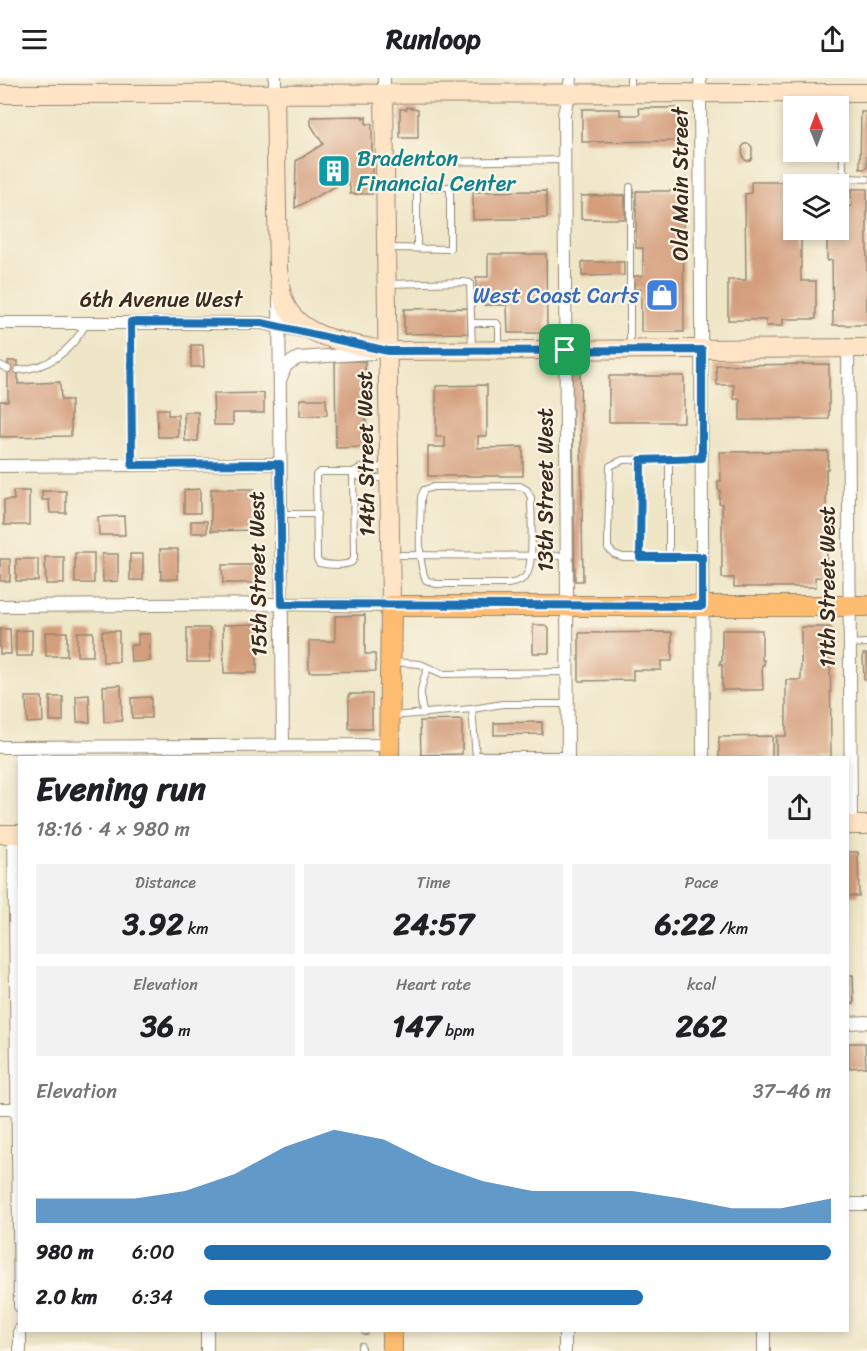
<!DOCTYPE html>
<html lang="en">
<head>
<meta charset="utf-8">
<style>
	body { margin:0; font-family:Sriracha,sans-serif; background:#f2f2f2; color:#202124; height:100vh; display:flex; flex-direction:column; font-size:22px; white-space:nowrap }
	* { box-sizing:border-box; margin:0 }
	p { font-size:20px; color:#757577 }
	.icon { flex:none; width:33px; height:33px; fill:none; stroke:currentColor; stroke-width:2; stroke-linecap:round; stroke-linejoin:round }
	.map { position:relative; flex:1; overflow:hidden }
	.sheet { position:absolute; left:18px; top:678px; width:831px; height:576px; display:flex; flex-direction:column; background:#fff; border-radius:0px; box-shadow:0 3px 9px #0003 }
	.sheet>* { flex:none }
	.needle { width:39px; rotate:359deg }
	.controls { position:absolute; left:783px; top:18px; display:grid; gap:12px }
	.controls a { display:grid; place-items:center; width:66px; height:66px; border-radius:0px; background:#fff; box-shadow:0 3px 9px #0003; font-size:30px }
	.pin { position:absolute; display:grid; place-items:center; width:51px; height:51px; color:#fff; margin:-26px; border-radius:12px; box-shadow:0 3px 9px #0006 }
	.round { display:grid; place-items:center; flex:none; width:63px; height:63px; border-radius:0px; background:#f2f2f2 }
	.headline { display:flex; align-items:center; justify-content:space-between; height:102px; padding:0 18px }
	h1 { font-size:33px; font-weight:800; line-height:45px }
	.metrics { display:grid; grid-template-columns:repeat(3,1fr); gap:9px; height:102px; padding:6px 18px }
	.metrics div { display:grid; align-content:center; border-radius:0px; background:#f2f2f2; text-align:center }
	.metrics b { font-size:30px; font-weight:800 }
	.metrics small { font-size:16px; font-weight:400 }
	.metrics p { font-size:16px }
	.chart { height:168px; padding:12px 18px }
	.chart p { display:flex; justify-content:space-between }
	.chart svg { width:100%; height:108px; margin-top:6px; fill:#1f6fb2; opacity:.7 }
	ul { padding:0 18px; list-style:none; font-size:20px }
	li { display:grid; grid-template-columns:96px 72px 1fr; align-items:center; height:45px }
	li i { height:15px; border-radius:8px; background:#1f6fb2 }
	header { display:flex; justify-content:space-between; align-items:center; height:78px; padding:0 18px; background:#fff; font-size:27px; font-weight:800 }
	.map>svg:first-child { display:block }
	.building { fill:#d49e7d }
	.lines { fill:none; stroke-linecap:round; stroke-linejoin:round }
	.lane-casing { stroke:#958873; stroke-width:8 }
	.street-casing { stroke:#958873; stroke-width:14 }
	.secondary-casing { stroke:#958873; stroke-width:20 }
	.primary-casing { stroke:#958873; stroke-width:22 }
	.lane { stroke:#fff; stroke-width:6 }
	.street { stroke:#fff; stroke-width:12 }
	.secondary { stroke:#ffe4c6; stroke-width:18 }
	.primary { stroke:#febc70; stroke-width:20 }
	.route-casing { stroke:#fff; stroke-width:12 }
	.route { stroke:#1f6fb2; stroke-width:8 }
	.labels { text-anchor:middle; stroke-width:4.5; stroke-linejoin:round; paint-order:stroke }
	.culture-label { font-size:22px; fill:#0d838f; stroke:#fcf5e5; text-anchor:start }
	.street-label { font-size:22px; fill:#3b2a1e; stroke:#fcf5e5 }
	.shop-label { font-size:22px; fill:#366cbe; stroke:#fcf5e5; text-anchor:end }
</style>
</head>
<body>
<header><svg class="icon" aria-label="menu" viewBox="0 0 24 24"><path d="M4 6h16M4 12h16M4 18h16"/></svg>Runloop<svg class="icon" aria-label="share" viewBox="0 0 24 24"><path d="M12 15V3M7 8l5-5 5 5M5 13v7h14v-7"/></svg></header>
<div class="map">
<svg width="867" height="1273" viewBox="0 0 867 1273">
	<rect width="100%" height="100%" fill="#fcf5e5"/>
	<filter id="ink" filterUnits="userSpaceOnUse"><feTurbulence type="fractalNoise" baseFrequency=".0167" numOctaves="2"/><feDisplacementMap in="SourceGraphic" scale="12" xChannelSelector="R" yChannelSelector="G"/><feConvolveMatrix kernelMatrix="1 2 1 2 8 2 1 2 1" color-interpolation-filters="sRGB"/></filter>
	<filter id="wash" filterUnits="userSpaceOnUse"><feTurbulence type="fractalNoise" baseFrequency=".008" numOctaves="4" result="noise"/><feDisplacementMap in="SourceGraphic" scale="24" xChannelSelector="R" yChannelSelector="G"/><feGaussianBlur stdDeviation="1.35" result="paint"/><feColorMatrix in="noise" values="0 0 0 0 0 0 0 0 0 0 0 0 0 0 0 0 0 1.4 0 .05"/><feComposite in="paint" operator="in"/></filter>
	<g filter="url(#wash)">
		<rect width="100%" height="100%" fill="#efe6c8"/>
		<g id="blocks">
			<!-- building -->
			<g class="building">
				<path d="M407,29L418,31V60H400V31H407Z"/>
				<path d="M639,30H679L680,63L582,64V31H620V37H640Z"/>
				<path d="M861,34H867V90L864,91H860Z"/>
				<path d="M363,38V41L366,39V46H372V116H350V109L347,102L295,130L296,83L323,66L311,47V39Z"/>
				<path d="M745,66H749L752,69V80L750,82L746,83L743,79L742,69Z"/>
				<path d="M751,104H796V106H794V152H801V203H816V241H783V248H766V242H728V202H746L745,116L751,115Z"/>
				<path d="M851,111H867V247H833L832,182L827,183V152H838V129L852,128Z"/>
				<path d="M546,113L547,140L473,142V114Z"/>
				<path d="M636,113H683L684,254H641V211H634V198H643V170H636Z"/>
				<path d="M625,117V141H581V118Z"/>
				<path d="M488,176H546L547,255H508L507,227H484V213H476V199H488Z"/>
				<path d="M582,184H624V197L582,198Z"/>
				<path d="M468,230V255L404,256V231Z"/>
				<path d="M191,267H203L204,289H191Z"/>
				<path d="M8,283H18V306L60,304L61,322H71V358L0,359V323H8Z"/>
				<path d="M335,283H365L366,369L336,370Z"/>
				<path d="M829,286V341L740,342V321H734V307H717L716,287Z"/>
				<path d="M572,289H580L583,503H575Z"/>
				<rect x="609" y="298" width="75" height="46"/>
				<path d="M487,307V358H478V370L523,369V398H428V369H445V359H436V308Z"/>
				<path d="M264,315V335H233V347H214L213,316Z"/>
				<path d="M300,321H326L327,337L300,338Z"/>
				<path d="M157,331H168V337H178V359H158Z"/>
				<path d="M184,334H198V363H185Z"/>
				<path d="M828,373V391H826L827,500L815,499L816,509H734V500H722V426L719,425L720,412H718V403H721L720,374Z"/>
				<path d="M200,411V435H184V412Z"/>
				<path d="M211,411H255V452L211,453Z"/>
				<path d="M13,413H29V447H4V422H14Z"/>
				<path d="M42,413H66V435H50L49,422H42Z"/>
				<path d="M124,438L125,457H99L98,439Z"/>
				<rect x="191" y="443" width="16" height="12"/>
				<path d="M160,471H178V501H161Z"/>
				<rect x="75" y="475" width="19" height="30"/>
				<path d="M102,476H118V503L103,504Z"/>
				<rect x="130" y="476" width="13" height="26"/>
				<path d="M45,479H64V506H46Z"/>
				<rect x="0" y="481" width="10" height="22"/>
				<rect x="16" y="481" width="22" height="22"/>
				<path d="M222,487H259V505H223Z"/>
				<path d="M365,537V576H375L376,593L309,594V563H335V538Z"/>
				<path d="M257,546V595H224L223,547Z"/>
				<path d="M533,547H545L549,551V575H533Z"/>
				<path d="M801,549H830L831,679L776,680V658H786V602H801Z"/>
				<rect x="187" y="550" width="23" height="34"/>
				<path d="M0,551H10L11,576H0Z"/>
				<path d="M32,552V578H16V553Z"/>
				<path d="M722,552H762V582H764V587H762L763,612H722V587H720V583H722Z"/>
				<path d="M102,553H119V584H103Z"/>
				<path d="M45,554H67V578H46Z"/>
				<rect x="77" y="554" width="16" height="24"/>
				<path d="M672,554V583H661V592H633V602L579,603V555Z"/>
				<path d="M138,556H150V583L131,584L130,567H138Z"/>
				<path d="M863,576H867V602H864Z"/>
				<path d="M121,607L122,643L104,644L103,608Z"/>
				<rect x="349" y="616" width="23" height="35"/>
				<path d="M89,617L90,644H77L76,618Z"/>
				<path d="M26,619H42L43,644L27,645Z"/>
				<rect x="50" y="619" width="13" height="24"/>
				<path d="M151,619V640H132L131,620Z"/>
				<path d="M462,642V676L421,677L420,643Z"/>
				<path d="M542,644V656L494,657V645Z"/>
				<path d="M772,658V680H719V659Z"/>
				<path d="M848,774H858L859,818H848Z"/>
				<path d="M848,897H853L854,926H848Z"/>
				<path d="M849,965H865L866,989L849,990Z"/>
			</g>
		</g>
	</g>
	<g filter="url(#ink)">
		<use href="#blocks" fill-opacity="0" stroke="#958873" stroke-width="1.5"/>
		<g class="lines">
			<defs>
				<g id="lane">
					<path d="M630,0V13"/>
					<path d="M841,18L843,92L851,100L867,101"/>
					<path d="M427,84L564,82"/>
					<path d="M630,109V268"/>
					<path d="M388,170L450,171V109H417V170"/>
					<path d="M388,206L464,204L470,205L472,272"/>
					<path d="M131,245L132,387"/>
					<path d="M472,245H497L499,250V270"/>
					<path d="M0,287L8,291"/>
					<path d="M18,292C49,290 71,273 86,246"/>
					<path d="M669,381V479"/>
					<path d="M386,389L360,390L353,394L361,400H387"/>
					<path d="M320,394H353L354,480L352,484C343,488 329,487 319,485L317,481L316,397Z"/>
					<path d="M520,408L527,412L531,420C531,436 535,489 525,499C520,504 514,505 508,506H436L426,502C416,481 421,442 421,419L424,412L433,409Z"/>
					<path d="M281,436H317"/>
					<path d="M394,477L566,478"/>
					<path d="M640,479L641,382"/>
					<path d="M702,479H623L614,476L608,470V459L610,388L623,382L702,380"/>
					<path d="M849,566L867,565"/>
					<path d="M393,584L420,586L443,596L567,594"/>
					<path d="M472,631L476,679"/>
					<path d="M424,636C418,619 421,606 428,590"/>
					<path d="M392,638L472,631L503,626H568"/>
					<path d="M476,677H568"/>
					<path d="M365,1252V1253"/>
					<path d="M361,1268V1273"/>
				</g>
				<g id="street">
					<path d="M275,0V16"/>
					<path d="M384,0V16"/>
					<path d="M700,0L703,680"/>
					<path d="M279,217L283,667"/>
					<path d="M0,245H262L309,254"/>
					<path d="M848,270L851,747"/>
					<path d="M281,300L286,287L298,280L373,275"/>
					<path d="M0,388L280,386"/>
					<path d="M0,528L282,526L391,528"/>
					<path d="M0,669L389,667"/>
					<path d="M568,680L564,37L571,0"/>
					<path d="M14,756L20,1228"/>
					<path d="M848,945L867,944"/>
					<path d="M0,1031H20"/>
					<path d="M848,1126H867"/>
					<path d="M20,1252V1273"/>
					<path d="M207,1252V1273"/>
					<path d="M764,1252V1273"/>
					<path d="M565,1273V1252"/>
				</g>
				<g id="secondary">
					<path d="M0,16L867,15"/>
					<path d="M275,16L278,192C280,201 280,211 283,220C295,261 353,266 388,273L867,270"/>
					<path d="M384,16L391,528"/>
					<path d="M848,747H867"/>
					<path d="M0,756H20"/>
				</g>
				<g id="primary">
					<path d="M389,680L391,528H867"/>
					<path d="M392,1252V1273"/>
				</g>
			</defs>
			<!-- lane casing -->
			<use href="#lane" class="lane-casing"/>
			<!-- street casing -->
			<use href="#street" class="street-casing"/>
			<!-- secondary casing -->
			<use href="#secondary" class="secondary-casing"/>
			<!-- primary casing -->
			<use href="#primary" class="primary-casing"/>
			<!-- lane -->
			<use href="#lane" class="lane"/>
			<!-- street -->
			<use href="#street" class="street"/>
			<!-- secondary -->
			<use href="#secondary" class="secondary"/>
			<!-- primary -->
			<use href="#primary" class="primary"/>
		</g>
	</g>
	<g class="lines" filter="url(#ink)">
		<defs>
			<path id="route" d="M131,244L262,245L388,273L702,272V380L641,382L640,479H702V528L282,526L280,386L132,387Z"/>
		</defs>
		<!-- route casing -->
		<use href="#route" class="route-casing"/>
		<!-- route -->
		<use href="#route" class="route"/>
	</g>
	<!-- icons -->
	<defs>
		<symbol id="building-square" viewBox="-11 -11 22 22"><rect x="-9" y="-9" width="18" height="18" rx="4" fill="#0f9aa8" stroke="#fcf5e5"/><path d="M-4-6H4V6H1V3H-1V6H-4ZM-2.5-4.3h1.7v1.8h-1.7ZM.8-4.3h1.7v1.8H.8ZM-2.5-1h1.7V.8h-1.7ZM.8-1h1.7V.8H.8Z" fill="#fff"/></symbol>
		<symbol id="shop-square" viewBox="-11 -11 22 22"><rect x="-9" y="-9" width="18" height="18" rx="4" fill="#3f7fe0" stroke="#fcf5e5"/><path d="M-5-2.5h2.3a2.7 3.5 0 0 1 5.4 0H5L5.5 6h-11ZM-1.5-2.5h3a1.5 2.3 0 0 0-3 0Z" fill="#fff"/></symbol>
	</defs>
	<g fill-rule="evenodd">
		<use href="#building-square" x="315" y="74" width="38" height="38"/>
		<use href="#shop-square" x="643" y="198" width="38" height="38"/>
	</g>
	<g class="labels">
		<!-- culture labels -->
		<g class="culture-label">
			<text x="357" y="88">Bradenton<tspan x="357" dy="25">Financial Center</tspan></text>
		</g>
		<!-- street labels -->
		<g class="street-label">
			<text transform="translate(680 106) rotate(-90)" y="8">Old Main Street</text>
			<text x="161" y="229">6th Avenue West</text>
			<text transform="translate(365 376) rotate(-91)" y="8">14th Street West</text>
			<text transform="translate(545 412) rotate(-90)" y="8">13th Street West</text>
			<text transform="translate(257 496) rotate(-91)" y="8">15th Street West</text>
			<text transform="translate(827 509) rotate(-90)" y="8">11th Street West</text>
		</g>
		<!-- shop labels -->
		<g class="shop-label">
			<text x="639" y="225">West Coast Carts</text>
		</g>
	</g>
</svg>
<div class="controls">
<a><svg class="needle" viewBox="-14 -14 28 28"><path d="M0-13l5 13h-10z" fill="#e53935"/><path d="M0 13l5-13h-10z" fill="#757577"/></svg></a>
<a><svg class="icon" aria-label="layers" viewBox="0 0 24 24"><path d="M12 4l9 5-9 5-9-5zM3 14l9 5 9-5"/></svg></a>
</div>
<div class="pin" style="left:565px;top:272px;background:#1e9e55"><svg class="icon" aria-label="arrive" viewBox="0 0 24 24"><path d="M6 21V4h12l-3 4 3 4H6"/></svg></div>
<section class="sheet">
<div class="headline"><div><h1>Evening run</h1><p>18:16 · 4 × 980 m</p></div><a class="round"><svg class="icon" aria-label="share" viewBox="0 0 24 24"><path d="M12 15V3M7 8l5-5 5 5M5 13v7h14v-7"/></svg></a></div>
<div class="metrics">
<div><p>Distance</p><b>3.92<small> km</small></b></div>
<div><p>Time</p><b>24:57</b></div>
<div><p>Pace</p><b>6:22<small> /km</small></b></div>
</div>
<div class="metrics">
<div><p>Elevation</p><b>36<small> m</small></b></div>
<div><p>Heart rate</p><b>147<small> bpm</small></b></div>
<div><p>kcal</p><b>262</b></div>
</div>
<div class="chart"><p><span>Elevation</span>37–46 m</p>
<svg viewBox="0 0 160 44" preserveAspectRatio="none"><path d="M0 44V34L10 34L20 34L30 31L40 24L50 13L60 6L70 10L80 20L90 27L100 31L110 31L120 31L130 34L140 38L150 38L160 34V44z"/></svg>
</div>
<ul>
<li><b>980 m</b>6:00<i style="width:100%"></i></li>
<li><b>2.0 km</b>6:34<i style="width:70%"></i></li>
</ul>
</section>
</div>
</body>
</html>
